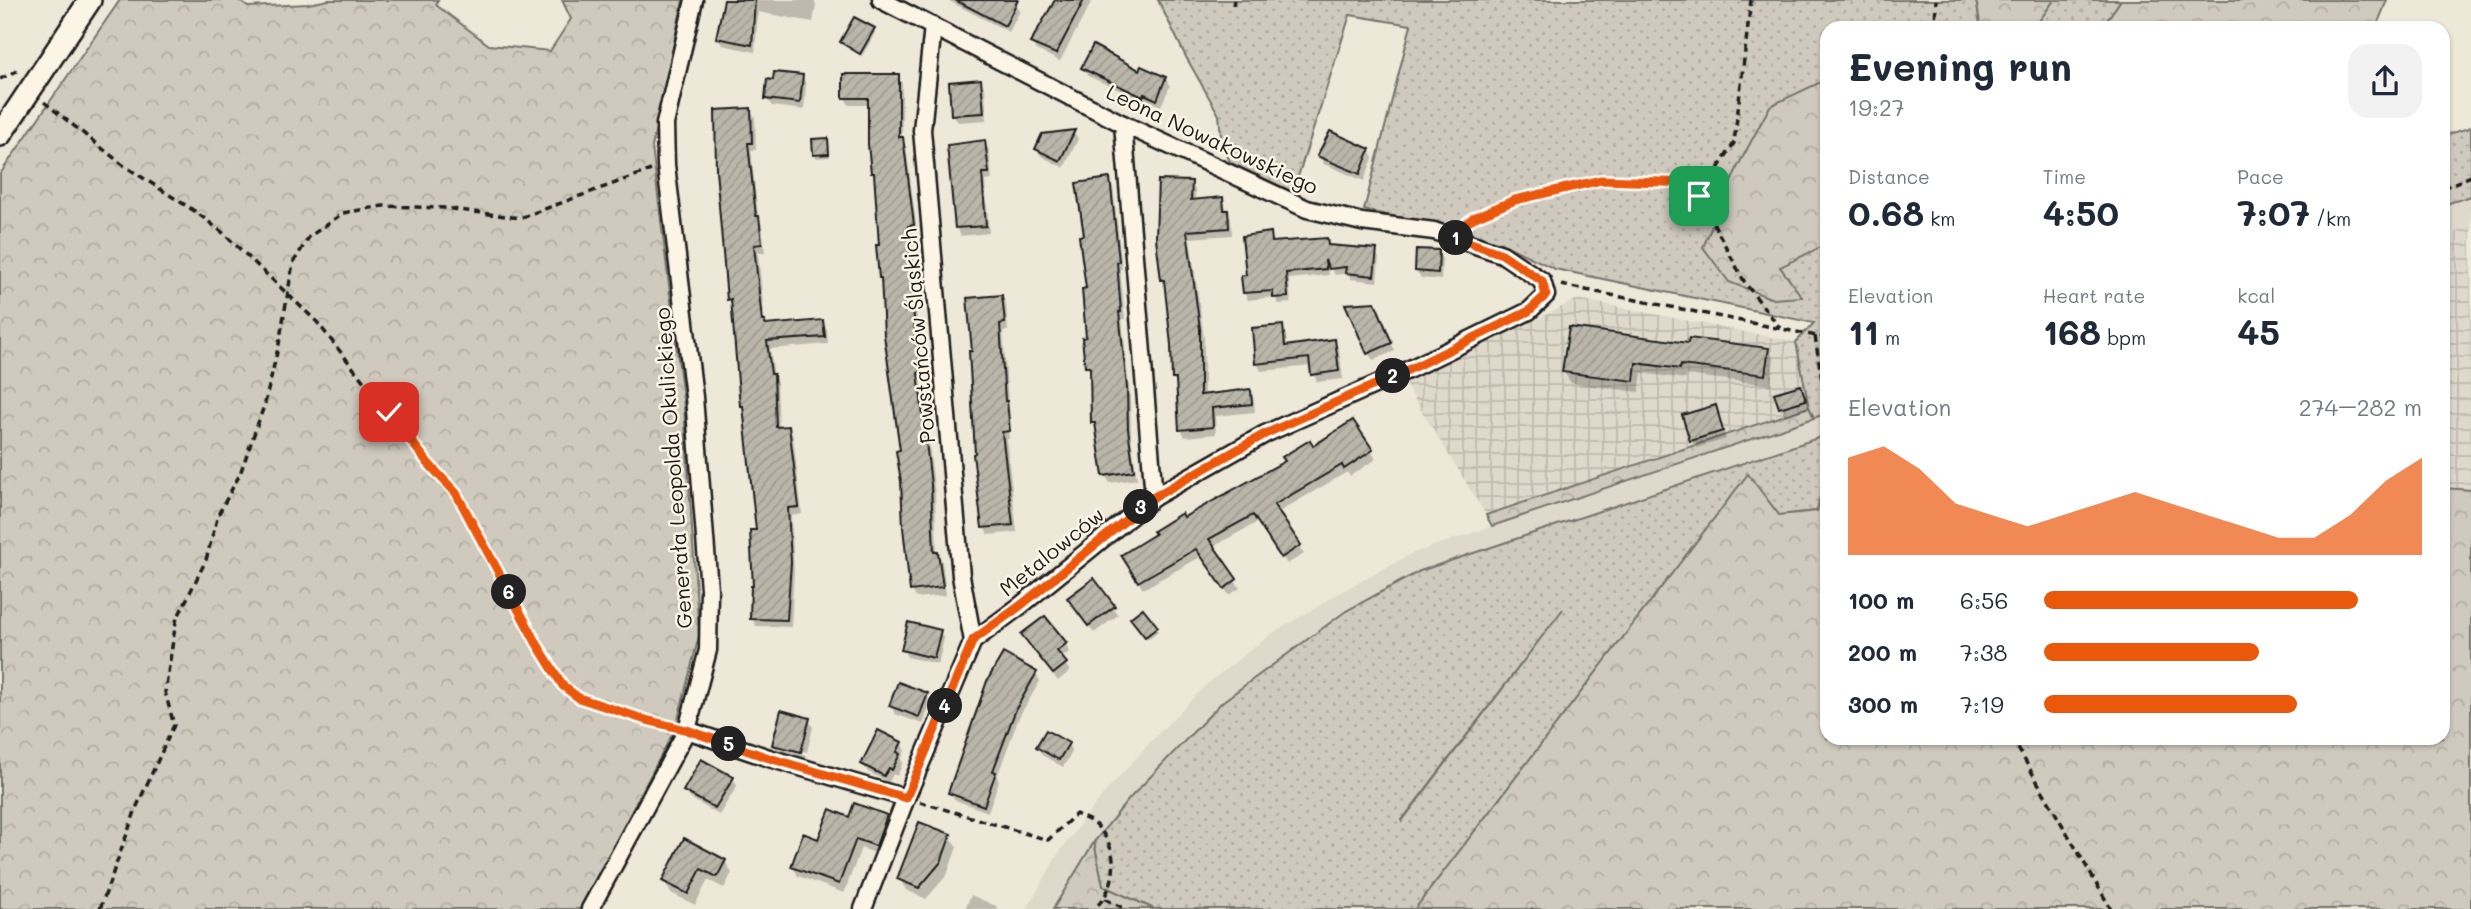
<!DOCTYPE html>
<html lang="en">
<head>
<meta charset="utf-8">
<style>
	body { margin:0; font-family:Mali,sans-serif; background:#f2f2f3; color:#1f2937; height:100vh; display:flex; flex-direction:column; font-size:26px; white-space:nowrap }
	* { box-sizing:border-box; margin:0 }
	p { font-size:23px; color:#747a83 }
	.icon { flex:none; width:38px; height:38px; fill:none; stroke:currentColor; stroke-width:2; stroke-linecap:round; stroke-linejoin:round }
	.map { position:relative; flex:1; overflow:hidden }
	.side { position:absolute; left:1820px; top:21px; width:630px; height:724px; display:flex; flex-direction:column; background:#fff; border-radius:21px; box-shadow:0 2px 5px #0004 }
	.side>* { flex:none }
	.pin { position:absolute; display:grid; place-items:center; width:60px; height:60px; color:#fff; margin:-30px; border-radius:14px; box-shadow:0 4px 10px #0006 }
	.km { position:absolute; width:35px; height:35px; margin:-18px; border-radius:50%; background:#222; color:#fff; font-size:19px; line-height:35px; text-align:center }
	.round { display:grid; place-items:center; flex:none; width:74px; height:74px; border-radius:21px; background:#f2f2f3 }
	.overview { display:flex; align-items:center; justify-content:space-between; height:119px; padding:0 28px }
	h1 { font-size:38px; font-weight:700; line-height:52px }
	.figures { display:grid; grid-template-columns:repeat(3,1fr); gap:10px; height:119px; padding:7px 28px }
	.figures div { display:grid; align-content:center }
	.figures b { font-size:35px; font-weight:700 }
	.figures small { font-size:19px; font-weight:400 }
	.figures p { font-size:19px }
	.chart { height:196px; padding:14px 28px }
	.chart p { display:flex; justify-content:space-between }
	.chart svg { width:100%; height:126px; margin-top:7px; fill:#ea580c; opacity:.7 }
	ul { padding:0 28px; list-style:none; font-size:23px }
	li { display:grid; grid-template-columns:112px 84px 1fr; align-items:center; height:52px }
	li i { height:18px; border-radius:9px; background:#ea580c }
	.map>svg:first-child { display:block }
	.built { fill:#ded9cb }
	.industrial { fill:url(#industrial-grid) }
	.grass { fill:url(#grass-dots); stroke:#76736c; stroke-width:2; fill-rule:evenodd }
	.forest { fill:url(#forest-crowns); stroke:#76736c; stroke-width:2 }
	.shadow { fill:#0003 }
	.building { fill:url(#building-hatch); stroke:#1c1c1c; stroke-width:2 }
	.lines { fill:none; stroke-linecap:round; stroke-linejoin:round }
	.street-casing { stroke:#1c1c1c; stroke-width:21 }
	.secondary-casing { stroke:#1c1c1c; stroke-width:26 }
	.path { stroke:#1c1c1c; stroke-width:3.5; stroke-dasharray:7 5; stroke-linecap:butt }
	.street { stroke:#fcf5e5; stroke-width:16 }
	.secondary { stroke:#fcf5e5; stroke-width:21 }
	.route-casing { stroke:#fff; stroke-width:14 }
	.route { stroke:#ea580c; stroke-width:9 }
	.labels { text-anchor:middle; stroke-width:5; stroke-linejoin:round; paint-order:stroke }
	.street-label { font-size:21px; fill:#1c1c1c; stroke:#fcf5e5 }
</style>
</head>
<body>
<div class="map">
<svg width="2471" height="909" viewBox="0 0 2471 909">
	<defs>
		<pattern id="industrial-grid" width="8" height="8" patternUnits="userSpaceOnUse" patternTransform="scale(1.75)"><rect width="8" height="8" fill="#ded9cb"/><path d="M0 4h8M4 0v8" fill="none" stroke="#bebaae"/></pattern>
		<pattern id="grass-dots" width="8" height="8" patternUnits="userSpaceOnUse" patternTransform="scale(1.75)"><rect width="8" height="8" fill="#cfcabd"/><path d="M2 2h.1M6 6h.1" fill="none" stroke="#b1ada2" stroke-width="1.8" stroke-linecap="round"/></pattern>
		<pattern id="forest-crowns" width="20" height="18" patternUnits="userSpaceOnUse" patternTransform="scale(1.75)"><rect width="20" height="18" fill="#cfcabd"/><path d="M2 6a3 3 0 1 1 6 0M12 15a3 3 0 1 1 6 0" fill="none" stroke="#b1ada2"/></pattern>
		<pattern id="building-hatch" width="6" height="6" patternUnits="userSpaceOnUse" patternTransform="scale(1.75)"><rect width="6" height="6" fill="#bab6aa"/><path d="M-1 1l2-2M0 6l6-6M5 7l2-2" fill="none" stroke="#9f9c92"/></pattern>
	</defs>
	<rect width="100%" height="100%" fill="#eee8d9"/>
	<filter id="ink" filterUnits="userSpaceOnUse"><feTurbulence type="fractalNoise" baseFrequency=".0143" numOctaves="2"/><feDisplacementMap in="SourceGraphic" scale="14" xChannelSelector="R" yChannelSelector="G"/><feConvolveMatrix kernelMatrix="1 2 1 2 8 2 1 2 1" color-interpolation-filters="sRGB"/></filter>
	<g filter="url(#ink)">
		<!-- built -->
		<g class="built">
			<path d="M2471,196V227L2443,236V205Z"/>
			<path d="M1827,413V435L1420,571L1346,611L1222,702L1187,738L1129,799L1094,842L1053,909H1027L1058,854L1101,797L1156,736L1208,683L1270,635L1348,588L1413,553Z"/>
		</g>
		<!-- industrial -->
		<g class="industrial">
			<path d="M2471,227V490L2443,488V236Z"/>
			<path d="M1578,299L1796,342L1809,407L1486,515L1405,384Z"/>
		</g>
		<!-- grass -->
		<g class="grass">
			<path d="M1158,0H1976L1981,28H1827V413L1814,418L1809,407L1796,342L1814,323L1555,269L1507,246L1462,232L1364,210L1411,25L1350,15L1293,192L1231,163L1222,147L1219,115L1186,57Z"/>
			<path d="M2054,0H2121L2107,20L2108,28H2034Z"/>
			<path d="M2471,127V196L2443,205V136Z"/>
			<path d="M1827,435V478L1824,479L1817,511L1779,515L1748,475L1415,909H1154L1103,886L1094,842L1129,799L1222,702L1346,611L1420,571ZM1563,609L1402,821V820Z"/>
		</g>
		<!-- forest -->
		<g class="forest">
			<path d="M120,0H238L248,7L308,4L329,0H438L436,5L489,45L550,51L571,19L562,0H683L652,147L684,407L699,636L676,727L580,909H0V174Z"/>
			<path d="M1976,0H2054L2034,28H1981Z"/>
			<path d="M2121,0H2387L2376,28H2108L2107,20Z"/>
			<path d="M1827,79V244L1780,267L1802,297L1773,299L1729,282L1703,247L1738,166L1770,106Z"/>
			<path d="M1809,407L1814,418L1492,526L1486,515Z"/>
			<path d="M1748,474L1779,515L1817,511L1824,479L1827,478V738H2443V488L2471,490V909H1415Z"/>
			<path d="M1094,842L1103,886L1154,909H1053Z"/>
		</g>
		<!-- shadow -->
		<g class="shadow">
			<path d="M736,0H814L816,5L813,22L758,12L755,52L722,45L718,38Z"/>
			<path d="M947,0H1009L1016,4L1020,11L1009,32Z"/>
			<path d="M1057,0L1092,1L1060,61L1036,50L1032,43Z"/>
			<path d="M874,30L875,33L862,56L842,42Z"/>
			<path d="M1083,68L1140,72L1165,78L1170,86L1161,106L1149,101L1148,103L1088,76Z"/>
			<path d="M802,76L806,84L804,110L772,106L767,99Z"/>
			<path d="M898,76L902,83V140L906,146L917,233H912L918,343L924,380H921L935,494L937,553L942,561L946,595L916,598L912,590L902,452L883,281L880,277L876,179L873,172L870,105H849L845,98Z"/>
			<path d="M980,81L985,89L987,120L958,122L953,115Z"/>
			<path d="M750,110L755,117L756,150H751L758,218L762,225L765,252H758L765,326L822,322L827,329L828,344L770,349L774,377L777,383L779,429L789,428L793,436L802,514L791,516L794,571L791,627L756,626L752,618L758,531L746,413L742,406L733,305L729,299Z"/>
			<path d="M1074,132L1078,139L1064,168L1041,156L1037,149Z"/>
			<path d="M827,140L830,157L816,158L814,141Z"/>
			<path d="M984,142L989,150L992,180L985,181L989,233L961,236L957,228L949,146Z"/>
			<path d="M1369,150L1373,158L1364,181L1324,164L1319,156Z"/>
			<path d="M1109,180L1113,187L1122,269H1120L1125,319H1122L1130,397L1131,438L1137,479L1110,483L1105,475L1098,430L1093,423L1092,375L1087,366L1088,290L1086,237Z"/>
			<path d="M1191,183L1195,190V202L1222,198L1231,219L1232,235L1190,238L1204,338V396L1249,390L1254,400L1255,412L1215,416L1216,434L1185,437L1181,429L1178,387L1173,379V345L1166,285L1163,279Z"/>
			<path d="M1270,234L1274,244L1326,239L1330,247L1375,251L1379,258L1377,282L1351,279L1348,273L1335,275L1327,262L1329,275L1289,279L1291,303L1279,304L1275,297L1248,300L1244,293L1248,277Z"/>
			<path d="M1438,252L1442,259L1441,280L1421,278L1417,271Z"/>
			<path d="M1002,296L1006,304L1008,331H1003L1008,404L1005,401L1009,439H1006L1017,532L988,535L984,527Z"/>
			<path d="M1378,312L1395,351L1373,360L1368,353Z"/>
			<path d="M1282,327L1286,335L1287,347L1334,341L1339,349L1343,379L1317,382L1311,366L1261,371L1257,363Z"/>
			<path d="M1689,345L1768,349L1774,360L1771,385L1686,375V379L1642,373L1639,392L1571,383L1564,372Z"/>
			<path d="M1800,387L1809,408L1785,415L1780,407Z"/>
			<path d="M1715,407L1726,439L1696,448L1691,440Z"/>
			<path d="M1352,422L1376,459L1350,476L1347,472L1277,513L1304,554L1287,564L1258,522L1212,547L1240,588L1229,595L1202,556L1143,589L1123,555L1312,448Z"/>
			<path d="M1093,580L1118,615L1094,633L1074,605Z"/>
			<path d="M1134,621L1156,628L1158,631L1148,639Z"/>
			<path d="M939,631L944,639L938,664L907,657L903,649Z"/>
			<path d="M1028,642L1065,644L1070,652L1061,658L1070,671L1058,681Z"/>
			<path d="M1036,673L1040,681L1019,717L997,777L999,781L988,812L955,800L950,793Z"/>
			<path d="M926,694L931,702L923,724L895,714L891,706Z"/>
			<path d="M808,719L813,727L807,752L777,745V748L806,755L805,759L778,753L774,745Z"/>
			<path d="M901,743L905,751L901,759L903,763L897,776L893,774L889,782L868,772L863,764Z"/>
			<path d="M1068,744L1072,752L1063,767L1042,755L1038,747Z"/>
			<path d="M733,778L737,786L719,815L690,798L685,791Z"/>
			<path d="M886,817L892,827L881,855L861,848L844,893L798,876L793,866L819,841L850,819Z"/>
			<path d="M950,836L957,847L947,875L926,899L906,890L899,878Z"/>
			<path d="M685,841L725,861L732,873L724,888L708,880L695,905L671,893L664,881Z"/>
			<path d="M971,895L996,906L998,909H965Z"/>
		</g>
		<!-- building -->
		<g class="building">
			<path d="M724,0H755L752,45L716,38Z"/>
			<path d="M955,0H1018L1005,26Z"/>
			<path d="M1055,0H1084L1056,54L1030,43Z"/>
			<path d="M854,17L875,28L860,54L840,42Z"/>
			<path d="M1093,45L1139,70L1141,66L1166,77L1157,100L1144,94L1143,97L1081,68Z"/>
			<path d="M774,72L803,75L800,103L765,99L767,79L773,80Z"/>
			<path d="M843,74H899V137H903L914,225L908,226L915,334L921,372L918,373L931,485L934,552H938L943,587L910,591L903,527L901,481L896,451L900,450L884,335L881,278H879L876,245H879L874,173H871L868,144V98H843Z"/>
			<path d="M981,79L984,113L951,115L949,82Z"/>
			<path d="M751,108L752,143H748L756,216H759L762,244L754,245L762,321H765V325L823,320L825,337L767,341L771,374H774L776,427L789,426L799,507L788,508L791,562L787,620L750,619L751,586H753L750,530H756L743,406H740L731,299L727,300L716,170L715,110Z"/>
			<path d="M1075,130L1060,161L1035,149L1042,134Z"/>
			<path d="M1330,131L1370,149L1360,174L1317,156Z"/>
			<path d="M828,138L829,154L813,155L812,139Z"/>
			<path d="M985,140L989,173H982L986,226L955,228L947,145Z"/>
			<path d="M1110,178L1119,261L1117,262L1121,312H1119L1127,388L1128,429L1134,471L1103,476L1095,423H1091L1090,367H1085L1082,338L1086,337L1082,289L1086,288L1079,236L1084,235L1076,183Z"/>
			<path d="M1158,180L1192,181L1191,200L1223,197L1224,210H1228L1229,228L1187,231L1200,329V395L1250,389L1251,391L1252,404L1212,408L1213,427L1179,430L1176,379H1172L1171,345L1164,280H1161L1156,238Z"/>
			<path d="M1271,232L1272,242L1327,238L1328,245L1377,249L1374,276L1345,273L1346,267L1329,269L1325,260L1326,269L1286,273L1288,297L1273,298V291L1243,293L1241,276L1246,275L1242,236Z"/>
			<path d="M1416,249L1439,250L1438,273L1415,271Z"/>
			<path d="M1002,295L1005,323L1000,324L1005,401H1007L1010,431L1002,432L1013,525L982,528L973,454L975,453L969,351H972L967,298Z"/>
			<path d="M1375,302L1392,343L1367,354L1345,304Z"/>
			<path d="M1283,325L1285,346L1335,339L1339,371L1311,375L1309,358L1255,364L1252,328Z"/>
			<path d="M1569,327L1688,343L1689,338L1769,348L1765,375L1681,365L1680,369L1636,363L1634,381L1562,372Z"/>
			<path d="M1801,385L1806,400L1779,408L1774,393Z"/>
			<path d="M1716,405L1723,431L1690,441L1682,415Z"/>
			<path d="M1353,420L1373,450L1344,469L1342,465L1274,505L1301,545L1281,558L1253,515L1209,539L1237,579L1224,589L1196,549L1138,582L1121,555L1155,534L1153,531L1182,513L1184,517L1285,461L1282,457L1310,440L1313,446Z"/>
			<path d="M1094,578L1115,606L1088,626L1067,598Z"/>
			<path d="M1143,608L1158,627L1145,637L1130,618Z"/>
			<path d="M1045,616L1067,643L1057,651L1067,663L1053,674L1021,634Z"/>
			<path d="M908,622L941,630L934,658L901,650Z"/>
			<path d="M1003,653L1037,672L1016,709L993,771L996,772L984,806L948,793L987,681Z"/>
			<path d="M898,682L928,693L919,717L889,706Z"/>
			<path d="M781,710L810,718L801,752L772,745Z"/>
			<path d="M878,730L902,742L897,752L900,754L892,770L889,768L884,776L861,764Z"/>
			<path d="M1046,730L1069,743L1059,760L1036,747Z"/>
			<path d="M701,759L734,777L715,808L683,791Z"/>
			<path d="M854,803L887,815L876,846L856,839L839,884L791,867L803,833L818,839L830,809L849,817Z"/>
			<path d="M919,822L951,834L941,862L919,888L897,879Z"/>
			<path d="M684,838L726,860L717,877L701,869L688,894L662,881Z"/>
		</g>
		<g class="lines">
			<defs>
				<g id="street">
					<path d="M933,26L922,130L961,576L973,641"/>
					<path d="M1123,124L1154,497"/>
					<path d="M687,730L769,758L906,798"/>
					<path d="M590,909L687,730L708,650L709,589L694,397L666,165L665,124L694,0"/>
					<path d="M863,909L906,798L973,641L1020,606L1154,497L1265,434L1408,370L1529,311L1546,295L1542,281L1502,254L1434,231L1362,222L1307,209L1123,124L881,0"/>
				</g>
				<path id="secondary" d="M0,135L90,0"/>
			</defs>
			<!-- street casing -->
			<use href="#street" class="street-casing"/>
			<!-- secondary casing -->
			<use href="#secondary" class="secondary-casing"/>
			<!-- path -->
			<g class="path">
				<path d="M1233,5L1234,0"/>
				<path d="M1935,28L1936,0"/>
				<path d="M0,79L17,71"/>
				<path d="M44,102L123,165L196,212L222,232L317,322L428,463L456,493L537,644L563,686L579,699L671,726"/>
				<path d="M1700,179L1698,190L1699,196L1745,283L1780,328"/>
				<path d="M2443,188L2471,176"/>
				<path d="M1467,224L1473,218L1515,200L1601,180L1692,183L1716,172L1734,143L1751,0"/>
				<path d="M1561,285L1827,338"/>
				<path d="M1815,336L1827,413"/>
				<path d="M2012,738L2111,909"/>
				<path d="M920,802L1048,840L1076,814C1083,818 1091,820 1096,825C1120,849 1119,886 1094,909"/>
				<path d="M1105,899L1126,909"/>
				<path d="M100,909L137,806L174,725L165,692L176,621L206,560L218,515L240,474L265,403L279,344L293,263L309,237L343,213L383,206L444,208L520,218L651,170"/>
			</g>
			<!-- street -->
			<use href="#street" class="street"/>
			<!-- secondary -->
			<use href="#secondary" class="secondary"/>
		</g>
	</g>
	<g class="lines" filter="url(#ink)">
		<defs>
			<path id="route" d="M389,412L428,463L456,493L537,644L563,686L579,698L646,720L687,730L769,758L906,798L973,640L1020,606L1154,497L1265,434L1408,370L1529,311L1546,295L1542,281L1502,254L1451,236L1473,218L1515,200L1601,180L1692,183L1700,179L1698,190L1699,196"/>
		</defs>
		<!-- route casing -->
		<use href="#route" class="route-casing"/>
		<!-- route -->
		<use href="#route" class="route"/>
	</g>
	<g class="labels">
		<!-- street labels -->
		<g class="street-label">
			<text transform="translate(1212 140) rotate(25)" y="7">Leona Nowakowskiego</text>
			<text transform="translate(919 336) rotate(-95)" y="7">Powstańców Śląskich</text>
			<text transform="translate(674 468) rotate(-94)" y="7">Generała Leopolda Okulickiego</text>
			<text transform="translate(1052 552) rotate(-39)" y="7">Metalowców</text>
		</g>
	</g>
</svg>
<div class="pin" style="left:1699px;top:196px;background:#1e9e55"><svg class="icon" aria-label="arrive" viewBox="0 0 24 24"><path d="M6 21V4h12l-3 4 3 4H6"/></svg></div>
<div class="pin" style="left:389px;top:412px;background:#d93025"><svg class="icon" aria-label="check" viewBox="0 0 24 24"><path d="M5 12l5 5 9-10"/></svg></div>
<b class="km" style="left:1456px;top:238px">1</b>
<b class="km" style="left:1393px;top:376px">2</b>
<b class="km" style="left:1141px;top:507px">3</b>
<b class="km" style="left:945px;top:706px">4</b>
<b class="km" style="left:729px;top:744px">5</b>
<b class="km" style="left:509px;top:592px">6</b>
<section class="side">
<div class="overview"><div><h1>Evening run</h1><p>19:27</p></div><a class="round"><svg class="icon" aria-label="share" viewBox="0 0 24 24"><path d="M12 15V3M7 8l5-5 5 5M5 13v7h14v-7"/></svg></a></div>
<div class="figures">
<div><p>Distance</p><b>0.68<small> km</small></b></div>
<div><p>Time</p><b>4:50</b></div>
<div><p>Pace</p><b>7:07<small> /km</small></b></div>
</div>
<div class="figures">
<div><p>Elevation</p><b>11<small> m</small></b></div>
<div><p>Heart rate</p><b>168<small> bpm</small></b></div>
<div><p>kcal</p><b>45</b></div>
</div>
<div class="chart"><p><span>Elevation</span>274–282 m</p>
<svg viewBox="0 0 160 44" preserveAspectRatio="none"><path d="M0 44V10L10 6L20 14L30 26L40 30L50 34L60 30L70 26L80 22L90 26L100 30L110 34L120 38L130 38L140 30L150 18L160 10V44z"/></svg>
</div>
<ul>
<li><b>100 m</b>6:56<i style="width:83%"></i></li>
<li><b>200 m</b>7:38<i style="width:57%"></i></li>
<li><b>300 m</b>7:19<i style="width:67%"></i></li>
</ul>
</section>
</div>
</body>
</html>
